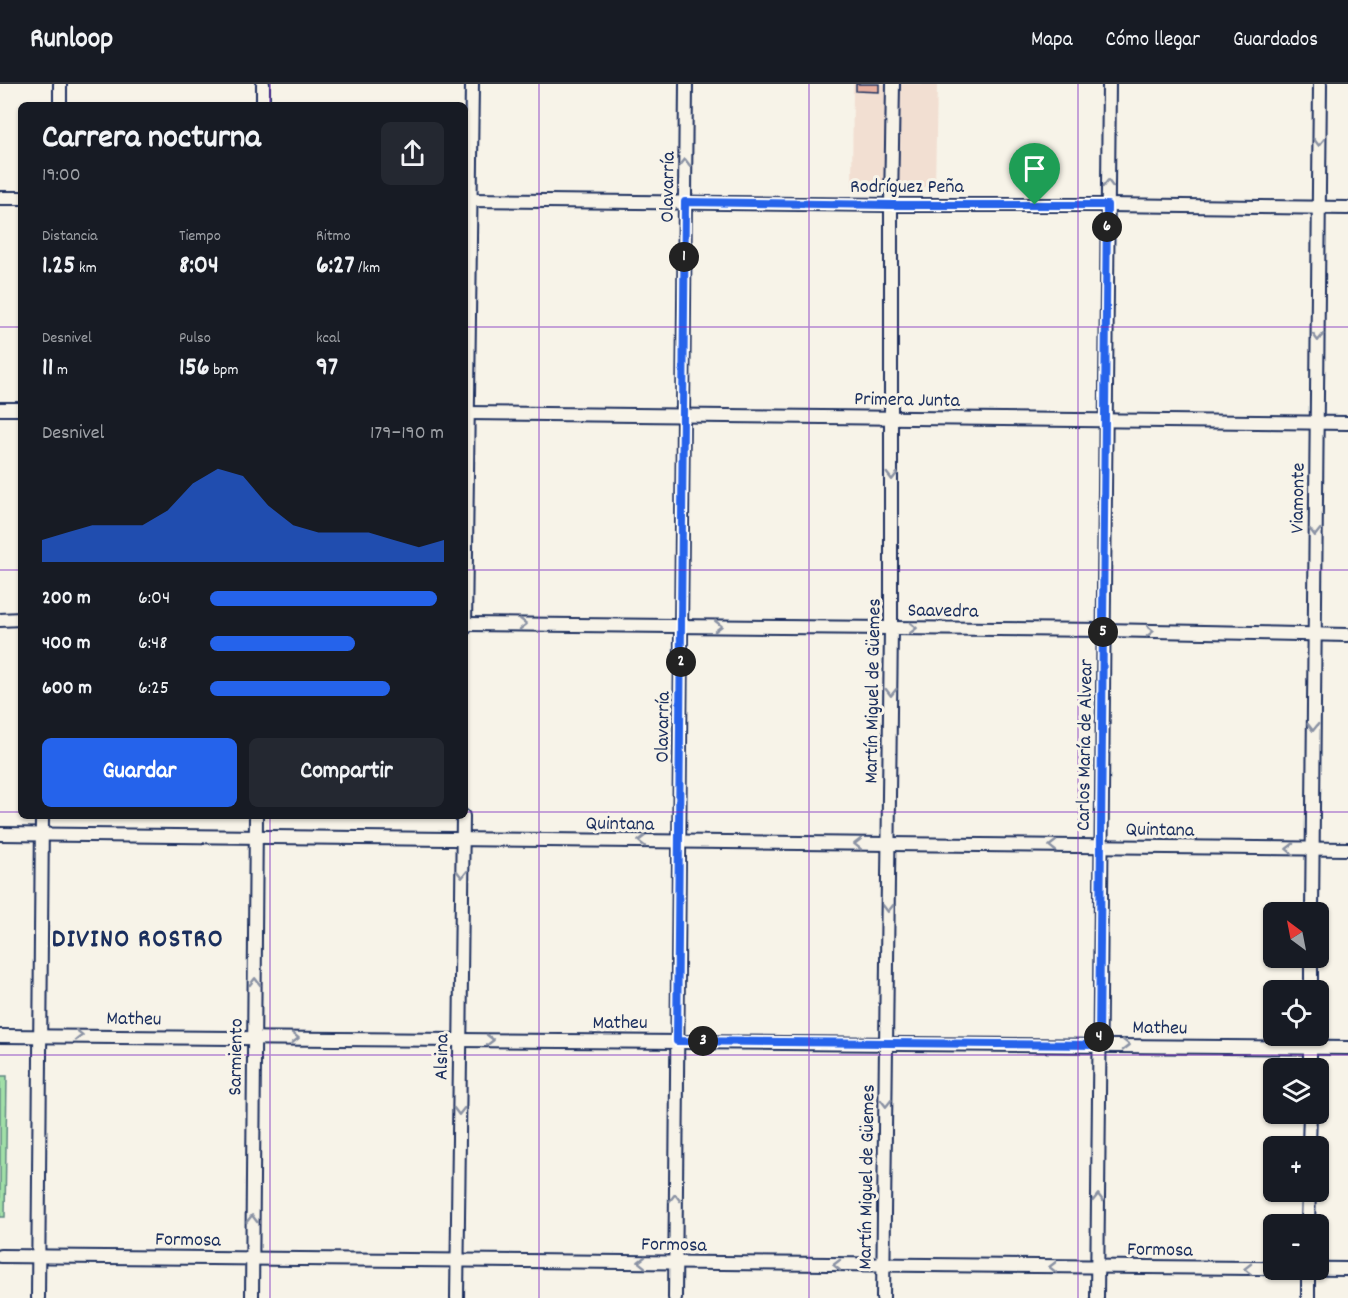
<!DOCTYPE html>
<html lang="es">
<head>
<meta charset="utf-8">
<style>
	body { margin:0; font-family:Dekko,sans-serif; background:#242831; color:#f1f3f6; height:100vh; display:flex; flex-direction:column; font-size:22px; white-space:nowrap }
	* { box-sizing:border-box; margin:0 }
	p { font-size:20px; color:#9ea1a6 }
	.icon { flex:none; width:33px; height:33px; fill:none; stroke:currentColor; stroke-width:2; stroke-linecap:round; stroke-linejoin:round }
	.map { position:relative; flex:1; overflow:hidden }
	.side { position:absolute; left:18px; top:18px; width:450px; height:717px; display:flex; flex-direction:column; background:#171b24; border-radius:9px; box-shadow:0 2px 4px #0004 }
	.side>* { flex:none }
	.needle { width:39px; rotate:328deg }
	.buttons { position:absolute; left:1263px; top:818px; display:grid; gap:12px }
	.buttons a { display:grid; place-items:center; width:66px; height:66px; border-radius:9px; background:#171b24; box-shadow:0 2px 4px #0004; font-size:30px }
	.pin { position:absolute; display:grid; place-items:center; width:51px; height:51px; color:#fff; margin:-62px -26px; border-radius:50% 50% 50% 0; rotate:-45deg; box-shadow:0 0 6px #0007 }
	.pin .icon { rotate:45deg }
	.km { position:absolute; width:30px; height:30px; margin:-15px; border-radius:50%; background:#222; color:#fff; font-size:16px; line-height:30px; text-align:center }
	.round { display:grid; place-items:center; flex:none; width:63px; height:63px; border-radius:9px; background:#242831 }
	.overview { display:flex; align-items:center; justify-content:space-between; height:102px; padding:0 24px }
	h1 { font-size:33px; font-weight:700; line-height:45px }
	.stats { display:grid; grid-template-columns:repeat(3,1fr); gap:9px; height:102px; padding:6px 24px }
	.stats div { display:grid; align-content:center }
	.stats b { font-size:26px; font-weight:700 }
	.stats small { font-size:16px; font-weight:400 }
	.stats p { font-size:16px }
	.chart { height:168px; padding:12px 24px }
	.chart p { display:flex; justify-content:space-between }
	.chart svg { width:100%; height:108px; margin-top:6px; fill:#2563eb; opacity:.7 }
	.button { display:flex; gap:12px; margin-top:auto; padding:12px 24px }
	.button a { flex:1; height:69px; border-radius:9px; background:#2563eb; color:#fff; font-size:24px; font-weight:700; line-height:69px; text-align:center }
	.button a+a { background:#242831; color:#f1f3f6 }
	ul { padding:0 24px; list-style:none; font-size:20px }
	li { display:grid; grid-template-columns:96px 72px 1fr; align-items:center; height:45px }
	li i { height:15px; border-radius:8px; background:#2563eb }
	header { display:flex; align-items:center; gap:36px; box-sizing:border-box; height:84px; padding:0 30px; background:#171b24; border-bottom:2px solid #363941 }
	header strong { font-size:28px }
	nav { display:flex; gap:33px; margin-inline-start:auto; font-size:21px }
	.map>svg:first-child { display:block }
	.built { fill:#f2dfd2 }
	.green { fill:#a1dfa7; stroke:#5e8782; stroke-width:1.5 }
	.building { fill:#e8b0a0; stroke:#1b2f5e; stroke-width:1.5 }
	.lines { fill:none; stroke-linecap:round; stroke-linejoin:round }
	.minor-casing { stroke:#1b2f5e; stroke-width:16 }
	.minor { stroke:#f7f3e8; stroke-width:12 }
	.oneway { stroke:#8991a3 }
	.route-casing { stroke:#fff; stroke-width:12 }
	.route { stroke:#2563eb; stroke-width:8 }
	.grid { fill:none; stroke:#7b2cbf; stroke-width:1.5; stroke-opacity:0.55 }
	.labels { text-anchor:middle; stroke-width:6; stroke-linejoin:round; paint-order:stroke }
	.street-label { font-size:20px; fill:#1b2f5e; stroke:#f7f3e8 }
	.district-label { font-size:26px; font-weight:bold; letter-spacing:1.5px; fill:#1b2f5e; stroke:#f7f3e8 }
</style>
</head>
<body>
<header>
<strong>Runloop</strong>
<nav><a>Mapa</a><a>Cómo llegar</a><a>Guardados</a></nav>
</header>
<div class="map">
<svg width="1348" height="1214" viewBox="0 0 1348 1214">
	<rect width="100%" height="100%" fill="#f7f3e8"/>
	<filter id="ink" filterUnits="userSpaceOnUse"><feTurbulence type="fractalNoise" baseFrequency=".0167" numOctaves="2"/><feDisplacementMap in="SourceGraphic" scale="12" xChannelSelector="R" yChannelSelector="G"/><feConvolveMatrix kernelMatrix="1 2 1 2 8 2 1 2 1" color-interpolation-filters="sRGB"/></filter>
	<g filter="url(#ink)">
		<!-- built -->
		<path class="built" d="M853,0H937L935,103H852Z"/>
		<!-- green -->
		<path class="green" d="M0,992H7L5,1133H0Z"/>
		<!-- building -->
		<path class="building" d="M856,0H879V8L856,7Z"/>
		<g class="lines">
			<defs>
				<g id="minor">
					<path d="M60,21V0"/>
					<path d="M263,21V0"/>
					<path d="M0,114H21"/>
					<path d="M465,116L891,121H1107L1348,124"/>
					<path d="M0,325H21"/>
					<path d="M465,329L1348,339"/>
					<path d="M0,536L21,535"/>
					<path d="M465,540L1103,546L1348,551"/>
					<path d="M465,544L472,0"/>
					<path d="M0,750L1348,765"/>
					<path d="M1312,828L1320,0"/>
					<path d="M1311,906V873"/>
					<path d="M0,952L1348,964"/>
					<path d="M1310,984V951"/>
					<path d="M1309,1062L1310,1029"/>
					<path d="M1308,1140L1309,1107"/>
					<path d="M0,1172L1348,1185"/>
					<path d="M38,1214L42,732"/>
					<path d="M252,1214L256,732"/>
					<path d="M457,1214L463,732"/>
					<path d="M675,1214L686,0"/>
					<path d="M883,1214L891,544V121L893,0"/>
					<path d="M1097,1214L1109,0"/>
					<path d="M1308,1214V1185"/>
				</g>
			</defs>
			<!-- minor casing -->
			<use href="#minor" class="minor-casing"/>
			<!-- minor -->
			<use href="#minor" class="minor"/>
		</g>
		<!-- one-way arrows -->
		<defs><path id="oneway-chevron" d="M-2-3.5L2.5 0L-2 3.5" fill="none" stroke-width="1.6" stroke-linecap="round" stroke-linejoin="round" transform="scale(1.5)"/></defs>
		<g class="oneway">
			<use href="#oneway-chevron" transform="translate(1319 58) rotate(91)"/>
			<use href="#oneway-chevron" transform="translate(685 79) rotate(-89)"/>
			<use href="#oneway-chevron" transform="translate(1108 100) rotate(-89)"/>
			<use href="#oneway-chevron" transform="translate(1318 253) rotate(91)"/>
			<use href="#oneway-chevron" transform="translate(892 392) rotate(90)"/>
			<use href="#oneway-chevron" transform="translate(1315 448) rotate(91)"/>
			<use href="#oneway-chevron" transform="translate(523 540) rotate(1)"/>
			<use href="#oneway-chevron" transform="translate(718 542) rotate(1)"/>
			<use href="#oneway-chevron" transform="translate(913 544) rotate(1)"/>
			<use href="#oneway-chevron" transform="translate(1150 547) rotate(1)"/>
			<use href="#oneway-chevron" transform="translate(891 608) rotate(91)"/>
			<use href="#oneway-chevron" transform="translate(1313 643) rotate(91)"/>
			<use href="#oneway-chevron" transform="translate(642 757) rotate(-179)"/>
			<use href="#oneway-chevron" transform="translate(858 760) rotate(-179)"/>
			<use href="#oneway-chevron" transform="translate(1053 762) rotate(-179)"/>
			<use href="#oneway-chevron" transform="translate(1290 765) rotate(-179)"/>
			<use href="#oneway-chevron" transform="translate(462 790) rotate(91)"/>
			<use href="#oneway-chevron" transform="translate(888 824) rotate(91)"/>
			<use href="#oneway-chevron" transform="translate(255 898) rotate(-89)"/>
			<use href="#oneway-chevron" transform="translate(79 951) rotate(1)"/>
			<use href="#oneway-chevron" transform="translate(295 954) rotate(1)"/>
			<use href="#oneway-chevron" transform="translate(490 956)"/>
			<use href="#oneway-chevron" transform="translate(1126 961) rotate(1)"/>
			<use href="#oneway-chevron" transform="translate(886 1019) rotate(91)"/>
			<use href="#oneway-chevron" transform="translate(459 1027) rotate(91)"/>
			<use href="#oneway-chevron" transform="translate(675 1114) rotate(-89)"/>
			<use href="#oneway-chevron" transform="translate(1098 1114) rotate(-89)"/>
			<use href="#oneway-chevron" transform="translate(252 1135) rotate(-89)"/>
			<use href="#oneway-chevron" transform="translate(642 1178) rotate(-179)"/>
			<use href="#oneway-chevron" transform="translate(837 1181) rotate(-179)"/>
			<use href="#oneway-chevron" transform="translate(1053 1183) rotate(-179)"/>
			<use href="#oneway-chevron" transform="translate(1248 1185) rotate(-179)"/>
		</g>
	</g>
	<g class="lines" filter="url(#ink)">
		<defs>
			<path id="route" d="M685,118L891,121H1107L1099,961L677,957Z"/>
		</defs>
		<!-- route casing -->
		<use href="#route" class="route-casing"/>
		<!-- route -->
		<use href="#route" class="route"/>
	</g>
	<!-- grid -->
	<path class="grid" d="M270,0V21M539,0V1214M809,0V1214M1078,0V1214M0,243H21M465,243H1348M0,486H21M465,486H1348M0,728H21M465,728H1348M270,732V1214M0,971H1348"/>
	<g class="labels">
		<!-- street labels -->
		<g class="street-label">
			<text x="907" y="108">Rodríguez Peña</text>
			<text transform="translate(666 103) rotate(-89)" y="7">Olavarría</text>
			<text transform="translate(907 314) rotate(1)" y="7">Primera Junta</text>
			<text transform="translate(1296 414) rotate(-89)" y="7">Viamonte</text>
			<text transform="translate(943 525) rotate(1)" y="7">Saavedra</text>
			<text transform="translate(871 607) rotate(-89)" y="7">Martín Miguel de Güemes</text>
			<text transform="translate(661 643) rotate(-89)" y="7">Olavarría</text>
			<text transform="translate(1083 661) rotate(-89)" y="7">Carlos María de Alvear</text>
			<text transform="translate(620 738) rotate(1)" y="7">Quintana</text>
			<text transform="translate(1160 744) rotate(1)" y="7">Quintana</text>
			<text transform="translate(134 933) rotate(1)" y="7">Matheu</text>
			<text x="620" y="944">Matheu</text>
			<text transform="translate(1160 942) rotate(1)" y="7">Matheu</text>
			<text transform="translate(234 973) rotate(-89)" y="7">Sarmiento</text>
			<text transform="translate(440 973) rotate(-89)" y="7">Alsina</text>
			<text transform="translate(865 1093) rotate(-89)" y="7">Martín Miguel de Güemes</text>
			<text transform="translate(188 1154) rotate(1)" y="7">Formosa</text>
			<text transform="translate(674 1159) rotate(1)" y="7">Formosa</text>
			<text transform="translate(1160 1164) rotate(1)" y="7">Formosa</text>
		</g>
		<!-- district labels -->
		<g class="district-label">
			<text x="138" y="862">DIVINO ROSTRO</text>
		</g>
	</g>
</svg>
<div class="buttons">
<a><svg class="needle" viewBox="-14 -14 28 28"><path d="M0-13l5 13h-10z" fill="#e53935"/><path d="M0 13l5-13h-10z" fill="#9ea1a6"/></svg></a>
<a><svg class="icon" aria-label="locate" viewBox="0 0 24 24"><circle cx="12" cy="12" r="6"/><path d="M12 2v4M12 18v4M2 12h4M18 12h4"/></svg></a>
<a><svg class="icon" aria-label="layers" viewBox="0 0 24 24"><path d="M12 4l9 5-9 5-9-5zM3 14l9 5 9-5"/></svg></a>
<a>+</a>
<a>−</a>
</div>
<div class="pin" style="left:1035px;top:121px;background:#1e9e55"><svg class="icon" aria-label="arrive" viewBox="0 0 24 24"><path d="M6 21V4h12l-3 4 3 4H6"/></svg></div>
<b class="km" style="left:684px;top:173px">1</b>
<b class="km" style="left:681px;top:578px">2</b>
<b class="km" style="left:703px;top:957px">3</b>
<b class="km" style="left:1099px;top:953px">4</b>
<b class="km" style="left:1103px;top:548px">5</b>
<b class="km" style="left:1107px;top:143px">6</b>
<section class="side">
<div class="overview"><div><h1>Carrera nocturna</h1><p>19:00</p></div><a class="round"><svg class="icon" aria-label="share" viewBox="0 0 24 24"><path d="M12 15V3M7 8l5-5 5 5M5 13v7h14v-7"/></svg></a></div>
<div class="stats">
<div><p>Distancia</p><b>1.25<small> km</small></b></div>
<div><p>Tiempo</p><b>8:04</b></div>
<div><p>Ritmo</p><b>6:27<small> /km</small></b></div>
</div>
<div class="stats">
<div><p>Desnivel</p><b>11<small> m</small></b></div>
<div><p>Pulso</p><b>156<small> bpm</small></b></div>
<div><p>kcal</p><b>97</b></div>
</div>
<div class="chart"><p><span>Desnivel</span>179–190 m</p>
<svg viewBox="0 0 160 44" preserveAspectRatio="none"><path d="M0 44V35L10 32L20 29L30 29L40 29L50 23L60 12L70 6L80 9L90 21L100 29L110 32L120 32L130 32L140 35L150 38L160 35V44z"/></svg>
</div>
<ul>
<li><b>200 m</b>6:04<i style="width:97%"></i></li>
<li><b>400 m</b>6:48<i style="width:62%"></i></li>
<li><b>600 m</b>6:25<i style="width:77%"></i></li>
</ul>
<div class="button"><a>Guardar</a><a>Compartir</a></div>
</section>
</div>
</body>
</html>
